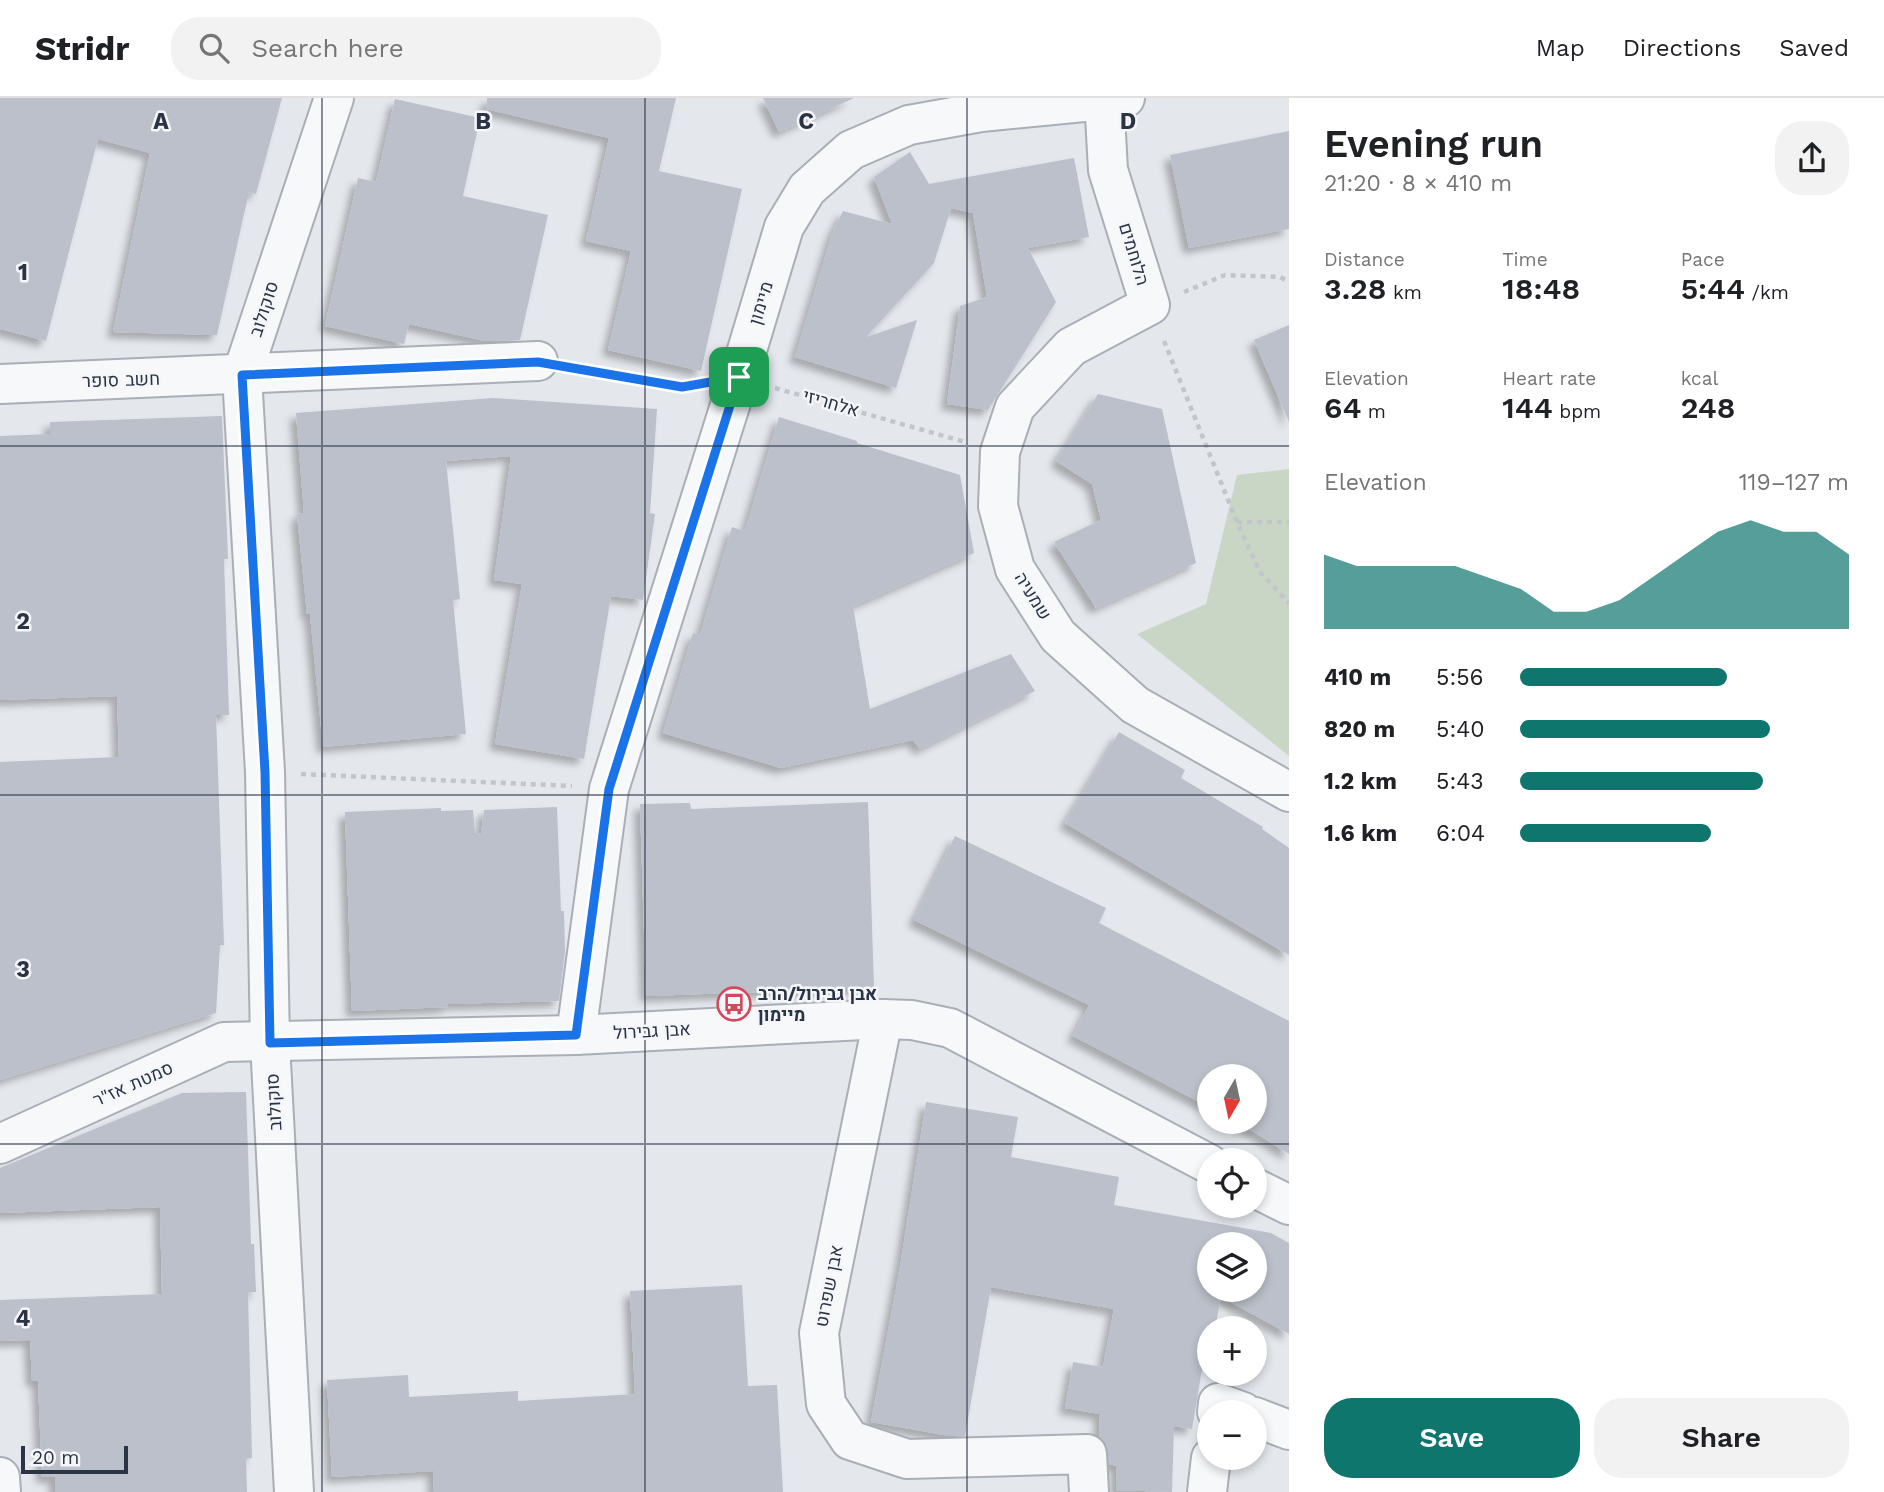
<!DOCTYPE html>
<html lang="en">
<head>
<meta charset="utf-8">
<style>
	body { margin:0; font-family:"Work Sans",Heebo,sans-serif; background:#f2f2f2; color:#202124; height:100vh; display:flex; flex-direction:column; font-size:26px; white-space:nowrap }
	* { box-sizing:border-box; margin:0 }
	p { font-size:23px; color:#757577 }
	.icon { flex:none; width:38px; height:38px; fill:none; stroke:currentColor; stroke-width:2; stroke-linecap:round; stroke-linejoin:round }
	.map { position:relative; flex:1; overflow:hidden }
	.sheet { display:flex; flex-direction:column; background:#fff; width:595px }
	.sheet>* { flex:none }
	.needle { width:46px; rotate:189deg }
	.tools { position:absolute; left:1197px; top:966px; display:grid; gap:14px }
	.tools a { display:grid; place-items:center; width:70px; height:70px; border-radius:50%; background:#fff; box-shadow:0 4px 10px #0003; font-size:35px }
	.scale { position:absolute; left:21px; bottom:18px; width:107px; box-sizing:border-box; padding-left:7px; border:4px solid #2b3445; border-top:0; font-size:19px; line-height:24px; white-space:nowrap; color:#2b3445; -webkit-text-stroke:5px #f4f6f9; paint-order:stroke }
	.pin { position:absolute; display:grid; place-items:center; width:60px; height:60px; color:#fff; margin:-30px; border-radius:14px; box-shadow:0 4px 10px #0006 }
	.round { display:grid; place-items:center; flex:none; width:74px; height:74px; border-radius:28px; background:#f2f2f2 }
	.overview { display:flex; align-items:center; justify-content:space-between; height:119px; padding:0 35px }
	h1 { font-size:38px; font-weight:600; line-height:52px }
	.metrics { display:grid; grid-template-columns:repeat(3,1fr); gap:10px; height:119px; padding:7px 35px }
	.metrics div { display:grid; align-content:center }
	.metrics b { font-size:30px; font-weight:600 }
	.metrics small { font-size:19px; font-weight:400 }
	.metrics p { font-size:19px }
	.chart { height:196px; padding:14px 35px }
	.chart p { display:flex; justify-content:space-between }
	.chart svg { width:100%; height:126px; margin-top:7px; fill:#0f766e; opacity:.7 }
	.button { display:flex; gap:14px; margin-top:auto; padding:14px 35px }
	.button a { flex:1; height:80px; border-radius:28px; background:#0f766e; color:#fff; font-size:28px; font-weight:600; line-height:80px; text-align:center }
	.button a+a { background:#f2f2f2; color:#202124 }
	ul { padding:0 35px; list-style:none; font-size:23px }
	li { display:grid; grid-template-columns:112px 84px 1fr; align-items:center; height:52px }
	li i { height:18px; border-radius:9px; background:#0f766e }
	header { display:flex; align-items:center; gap:42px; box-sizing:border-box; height:98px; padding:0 35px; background:#fff; border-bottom:2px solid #e0e0e0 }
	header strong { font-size:33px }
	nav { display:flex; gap:38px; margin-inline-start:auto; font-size:24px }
	.search { width:490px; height:63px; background:#f2f2f2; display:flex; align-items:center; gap:18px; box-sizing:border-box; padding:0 24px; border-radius:28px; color:#757577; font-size:26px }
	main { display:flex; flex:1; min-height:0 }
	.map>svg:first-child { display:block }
	.green { fill:#c9d6c5 }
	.building { fill:#bbc0ca; fill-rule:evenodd; filter:url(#shadow) }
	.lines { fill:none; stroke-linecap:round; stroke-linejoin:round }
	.minor-casing { stroke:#a9aeb7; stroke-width:42 }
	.path { stroke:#c2c5cb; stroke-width:4.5; stroke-dasharray:5 5; stroke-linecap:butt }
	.minor { stroke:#f7f8fa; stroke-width:38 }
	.route-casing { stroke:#fff; stroke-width:14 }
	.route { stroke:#1a73e8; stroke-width:9 }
	.grid { fill:none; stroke:#2b3445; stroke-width:2; stroke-opacity:0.55 }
	.labels { text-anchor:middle; stroke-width:5; stroke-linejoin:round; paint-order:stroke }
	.street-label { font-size:18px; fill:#2b3445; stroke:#f4f6f9 }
	.poi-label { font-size:18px; font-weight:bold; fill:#2b3445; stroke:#f4f6f9; text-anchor:start }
	.grid-label { font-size:23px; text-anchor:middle; font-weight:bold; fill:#2b3445; stroke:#f4f6f9; stroke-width:5; stroke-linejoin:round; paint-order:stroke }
</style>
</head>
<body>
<header>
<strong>Stridr</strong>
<div class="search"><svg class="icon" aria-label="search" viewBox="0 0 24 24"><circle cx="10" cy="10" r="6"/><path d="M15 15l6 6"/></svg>Search here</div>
<nav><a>Map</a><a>Directions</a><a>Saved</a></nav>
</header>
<main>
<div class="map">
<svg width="1289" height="1394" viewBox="0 0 1289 1394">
	<defs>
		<filter id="shadow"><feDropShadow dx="-6" dy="6" stdDeviation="3.5" flood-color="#0004"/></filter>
	</defs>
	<rect width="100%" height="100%" fill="#e4e7ec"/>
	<!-- green -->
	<path class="green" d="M1289,371V658L1137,536L1206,506L1237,377Z"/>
	<!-- building -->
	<g class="building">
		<path d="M0,0H282L256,96L249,94L217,237L113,234L150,55L98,41L46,243L0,231Z"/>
		<path d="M487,0H676L659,73L742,91L701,273L608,252L631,153L586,143L609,40L486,11Z"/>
		<path d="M763,0H854L779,34Z"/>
		<path d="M395,1L480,20L463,98L548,117L520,242L485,243L409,226L404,246L325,228L358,80L376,84Z"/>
		<path d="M1289,33V131L1189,150L1170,57Z"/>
		<path d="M910,54L929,86L1074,60L1089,139L1028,150L1056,204L988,312L947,306L960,208L987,199L973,115L951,110L934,165L866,239L917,222L896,290L795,259L832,136L843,113L892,126L874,79Z"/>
		<path d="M1289,227V324L1254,242Z"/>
		<path d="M1098,296L1162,311L1196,465L1096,510L1054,444L1101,422L1092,386L1056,363Z"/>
		<path d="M493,300L657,311L650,415L655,416L643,502L611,498L584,661L495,646L522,486L494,482L511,358L446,363L460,501L453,502L466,636L323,649L310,516H307L297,416L304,415L296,315Z"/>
		<path d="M222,318L228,461H224L229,617H216L224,847H220L216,915L0,982V664L119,659L117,598L0,602V338L50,336V324Z"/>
		<path d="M779,319L857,343V345L960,377L974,455L853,508L870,611L1011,556L1035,593L920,651L913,642L781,670L663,635L693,535L700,537L732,429L745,433Z"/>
		<path d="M1119,634L1185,672L1181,680L1263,729L1262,731L1289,750V857L1065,725Z"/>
		<path d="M868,704L874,890L646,898L640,706L690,705L691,711Z"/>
		<path d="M557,709L561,813H564L565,854L559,903L447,906L448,909L352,913L345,714L441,710V713L473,712L475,735L481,736L484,712Z"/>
		<path d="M955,738L1106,810L1099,825L1289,923V1056L1238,1024H1255V978H1209V1009L1073,938L1089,907L914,822Z"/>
		<path d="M246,994L251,1146H254L256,1194H248L252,1360L246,1361L247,1394H55V1379H42L38,1283H32L30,1242L0,1243V1202L162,1196L160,1109L0,1115V1070L182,995Z"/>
		<path d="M926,1004L1018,1019L1011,1059L1119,1079L1114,1107L1271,1135L1289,1145V1236L1221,1199L1215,1230H1209V1267L1203,1265L1192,1331L1174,1328L1172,1394L1116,1392L1117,1368L1109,1366L1106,1345L1099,1338L1100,1316L1065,1310L1073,1264L1103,1269L1114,1211L991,1189L965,1338H950L871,1324L900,1169ZM1209,1146H1255V1192H1209Z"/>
		<path d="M742,1187L748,1288L777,1287L783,1394H434L433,1373L332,1379L327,1282L408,1277L409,1299L518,1293V1303L635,1296L630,1193Z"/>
	</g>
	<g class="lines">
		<defs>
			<g id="minor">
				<path d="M1104,0L1108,72L1150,207L1071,249L1015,309L1000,354L998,408L1015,471L1058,538L1135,607L1289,694"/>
				<path d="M0,286L538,263"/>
				<path d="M883,921L819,1235L826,1306L850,1342L907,1361L1087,1356L1089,1394"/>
				<path d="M576,937L609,691L739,279L784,129L807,91L851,52L909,27L981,14L1125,0"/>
				<path d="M0,1046L224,944L576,937L883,921L912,922L950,930L1209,1066"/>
				<path d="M1255,1090L1289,1107"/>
				<path d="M1217,1314L1218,1305L1243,1314"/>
				<path d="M1255,1319L1289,1332"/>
				<path d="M0,1379L1,1394"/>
				<path d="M294,1394L270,945L265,674L242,277L334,0"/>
				<path d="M1207,1394L1211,1360"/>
			</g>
		</defs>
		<!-- minor casing -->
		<use href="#minor" class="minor-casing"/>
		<!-- path -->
		<g class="path">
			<path d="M1184,194L1225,177L1280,179L1289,184"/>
			<path d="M1164,243L1237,424L1260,474L1289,505"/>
			<path d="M573,270L682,289L698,286"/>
			<path d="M775,290L965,344"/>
			<path d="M1237,424H1289"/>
			<path d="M301,676L572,688"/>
		</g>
		<!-- minor -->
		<use href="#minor" class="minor"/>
	</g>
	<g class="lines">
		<defs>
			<path id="route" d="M538,264L682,289L739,279L609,691L576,937L270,945L265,674L242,277Z"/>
		</defs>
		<!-- route casing -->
		<use href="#route" class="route-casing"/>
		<!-- route -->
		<use href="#route" class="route"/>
	</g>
	<!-- grid -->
	<path class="grid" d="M322,0V1394M645,0V1394M967,0V1394M0,348H1289M0,697H1289M0,1046H1289"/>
	<!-- icons -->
	<defs>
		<symbol id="bus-ring" viewBox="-11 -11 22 22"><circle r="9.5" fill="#f4f6f9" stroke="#d1495b" stroke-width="1.5"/><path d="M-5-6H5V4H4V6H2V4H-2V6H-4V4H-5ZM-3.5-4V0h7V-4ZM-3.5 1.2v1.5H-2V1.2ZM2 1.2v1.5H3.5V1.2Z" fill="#d1495b"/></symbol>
	</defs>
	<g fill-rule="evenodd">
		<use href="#bus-ring" x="715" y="887" width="38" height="38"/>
	</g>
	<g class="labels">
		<!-- street labels -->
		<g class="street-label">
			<text transform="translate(1134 156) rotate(73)" y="6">הלוחמים</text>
			<text transform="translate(761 205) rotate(-73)" y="6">מיימון</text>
			<text transform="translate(264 211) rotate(-72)" y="6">סוקולוב</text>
			<text transform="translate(121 282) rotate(-2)" y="6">חשב סופר</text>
			<text transform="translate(831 305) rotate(16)" y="6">אלחריזי</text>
			<text transform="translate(1033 498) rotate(58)" y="6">שמעיה</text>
			<text transform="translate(652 933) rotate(-3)" y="6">אבן גבירול</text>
			<text transform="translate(133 986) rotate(-24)" y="6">סמטת אז"ר</text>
			<text transform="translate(274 1004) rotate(-93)" y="6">סוקולוב</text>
			<text transform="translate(829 1188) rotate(-79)" y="6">אבן שפרוט</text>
		</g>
		<!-- poi labels -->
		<g class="poi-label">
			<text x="758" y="902">אבן גבירול/הרב<tspan x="758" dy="21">מיימון</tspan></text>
		</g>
	</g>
	<g class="grid-label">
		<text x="161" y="31">A</text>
		<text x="483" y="31">B</text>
		<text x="806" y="31">C</text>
		<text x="1128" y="31">D</text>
		<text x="23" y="182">1</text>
		<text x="23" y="531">2</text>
		<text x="23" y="879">3</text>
		<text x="23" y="1228">4</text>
	</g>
</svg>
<div class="tools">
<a><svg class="needle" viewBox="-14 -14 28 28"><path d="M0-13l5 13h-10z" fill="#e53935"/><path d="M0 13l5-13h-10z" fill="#757577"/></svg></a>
<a><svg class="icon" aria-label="locate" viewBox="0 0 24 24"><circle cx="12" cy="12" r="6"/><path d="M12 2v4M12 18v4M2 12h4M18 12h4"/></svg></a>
<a><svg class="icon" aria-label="layers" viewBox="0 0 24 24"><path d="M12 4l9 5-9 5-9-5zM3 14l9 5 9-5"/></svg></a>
<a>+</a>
<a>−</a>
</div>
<div class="scale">20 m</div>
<div class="pin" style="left:739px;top:279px;background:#1e9e55"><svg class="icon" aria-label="arrive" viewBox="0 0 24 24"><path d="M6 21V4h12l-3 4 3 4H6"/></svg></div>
</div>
<section class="sheet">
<div class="overview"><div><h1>Evening run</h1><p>21:20 · 8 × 410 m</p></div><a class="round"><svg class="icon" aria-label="share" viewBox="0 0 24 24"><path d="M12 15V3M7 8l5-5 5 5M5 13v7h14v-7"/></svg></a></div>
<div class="metrics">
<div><p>Distance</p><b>3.28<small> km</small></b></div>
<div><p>Time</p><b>18:48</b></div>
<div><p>Pace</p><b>5:44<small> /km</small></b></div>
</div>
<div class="metrics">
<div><p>Elevation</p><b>64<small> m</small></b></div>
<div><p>Heart rate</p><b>144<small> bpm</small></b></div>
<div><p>kcal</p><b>248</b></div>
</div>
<div class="chart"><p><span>Elevation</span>119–127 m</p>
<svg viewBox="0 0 160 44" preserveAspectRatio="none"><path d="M0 44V18L10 22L20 22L30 22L40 22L50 26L60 30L70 38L80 38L90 34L100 26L110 18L120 10L130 6L140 10L150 10L160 18V44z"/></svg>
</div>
<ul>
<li><b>410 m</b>5:56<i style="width:63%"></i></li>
<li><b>820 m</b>5:40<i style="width:76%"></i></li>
<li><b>1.2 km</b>5:43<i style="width:74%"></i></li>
<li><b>1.6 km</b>6:04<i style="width:58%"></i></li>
</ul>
<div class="button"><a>Save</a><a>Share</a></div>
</section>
</main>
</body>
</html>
